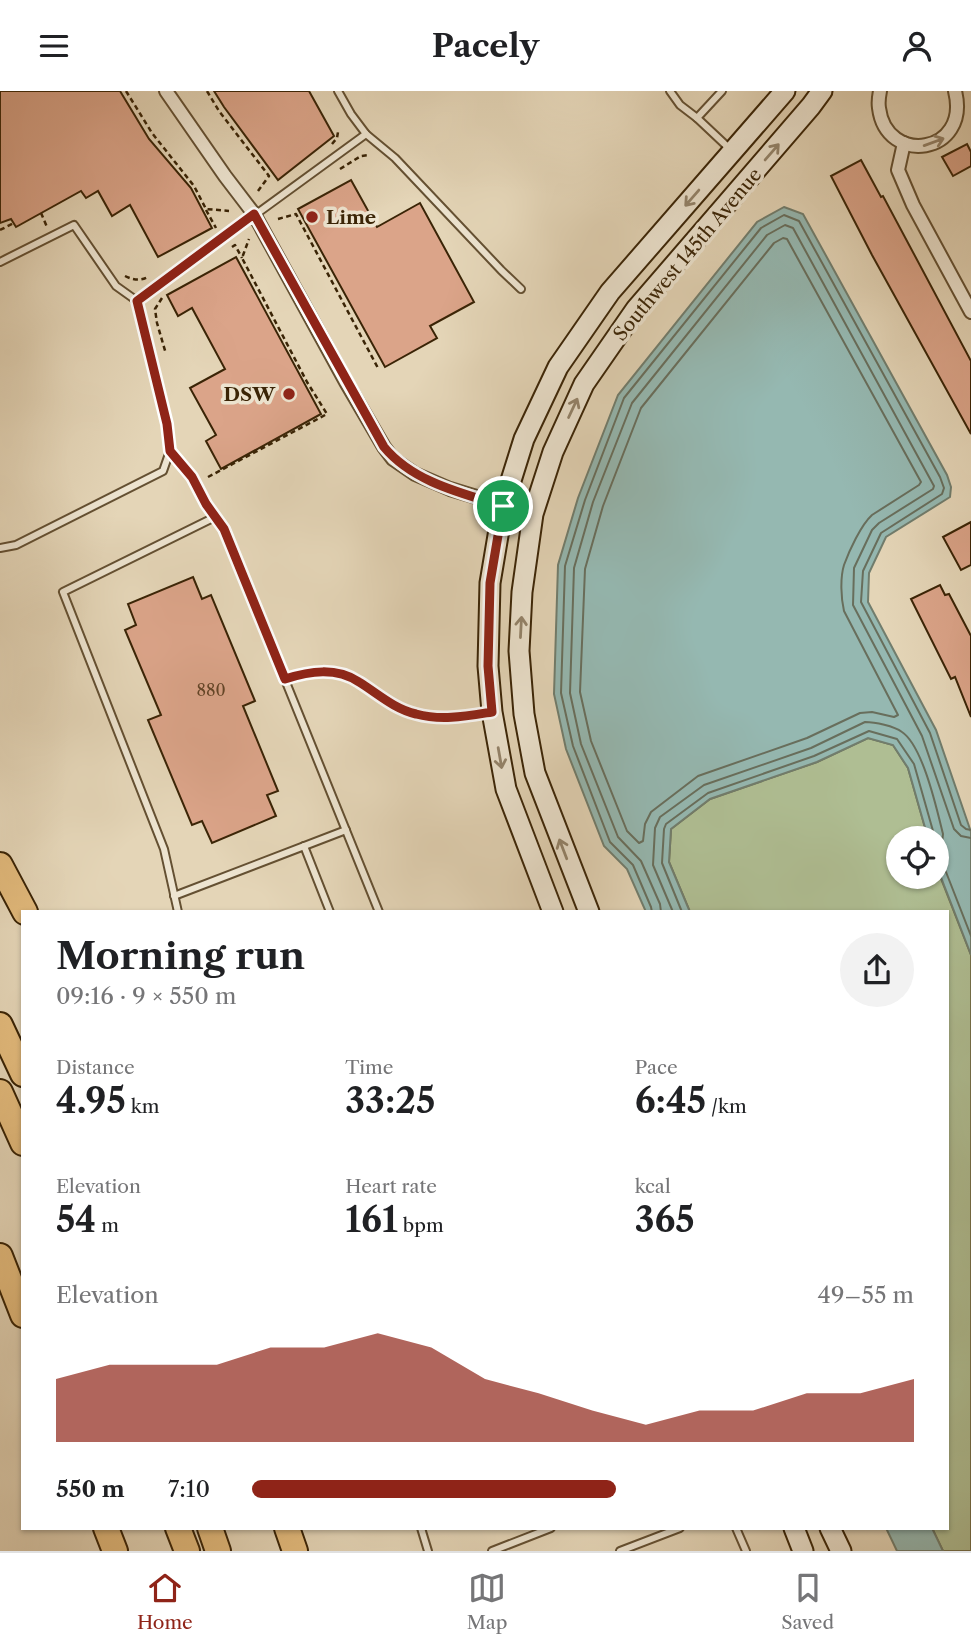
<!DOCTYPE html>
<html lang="en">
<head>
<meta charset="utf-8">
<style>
	body { margin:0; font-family:"Libre Caslon Text",serif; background:#f2f2f2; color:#202124; height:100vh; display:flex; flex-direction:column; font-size:26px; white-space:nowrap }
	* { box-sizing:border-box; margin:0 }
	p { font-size:23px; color:#757577 }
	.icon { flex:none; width:38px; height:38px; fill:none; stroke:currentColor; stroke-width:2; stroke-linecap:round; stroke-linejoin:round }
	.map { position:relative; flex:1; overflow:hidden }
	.panel { position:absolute; left:21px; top:819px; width:928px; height:620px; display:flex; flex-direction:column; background:#fff; border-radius:0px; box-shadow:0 2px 5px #0004 }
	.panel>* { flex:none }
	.tools { position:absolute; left:886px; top:735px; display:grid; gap:14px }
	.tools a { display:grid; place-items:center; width:63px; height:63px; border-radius:50%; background:#fff; box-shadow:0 2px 5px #0004; font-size:35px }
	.pin { position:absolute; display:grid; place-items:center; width:60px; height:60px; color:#fff; margin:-30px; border:4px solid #fff; border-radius:50%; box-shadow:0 2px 7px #0007 }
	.round { display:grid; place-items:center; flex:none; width:74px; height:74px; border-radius:37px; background:#f2f2f2 }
	.head { display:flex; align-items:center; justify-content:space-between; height:119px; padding:0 35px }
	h1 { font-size:38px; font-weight:800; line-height:52px }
	.stats { display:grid; grid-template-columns:repeat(3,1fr); gap:10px; height:119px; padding:7px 35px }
	.stats div { display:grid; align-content:center }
	.stats b { font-size:35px; font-weight:800 }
	.stats small { font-size:19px; font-weight:400 }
	.stats p { font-size:19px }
	.chart { height:196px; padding:14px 35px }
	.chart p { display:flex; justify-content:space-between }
	.chart svg { width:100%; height:126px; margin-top:7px; fill:#8f2418; opacity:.7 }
	ul { padding:0 35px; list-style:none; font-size:23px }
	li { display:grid; grid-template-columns:112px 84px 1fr; align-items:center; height:52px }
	li i { height:18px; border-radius:9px; background:#8f2418 }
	header { display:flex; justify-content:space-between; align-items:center; height:91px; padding:0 35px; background:#fff; font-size:32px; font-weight:800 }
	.menu { display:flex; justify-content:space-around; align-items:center; height:98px; border-top:2px solid #e0e0e0; background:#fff; font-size:19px; color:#757577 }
	.menu a { display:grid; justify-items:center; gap:4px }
	.menu .selected { color:#8f2418 }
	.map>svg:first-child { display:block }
	.green { fill:#afbe93; stroke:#74714c; stroke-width:2 }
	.water { fill:#95b8b1; stroke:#717d6d; stroke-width:2 }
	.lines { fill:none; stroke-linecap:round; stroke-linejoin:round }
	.shore { stroke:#686e5c; stroke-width:2 }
	.building { fill:#dba489; stroke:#3a2406; stroke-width:2 }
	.lane-casing { stroke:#645032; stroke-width:10 }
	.street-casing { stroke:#645032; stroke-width:16 }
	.secondary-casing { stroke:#3a2406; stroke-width:23 }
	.highway-casing { stroke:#3a2406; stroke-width:28 }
	.path { stroke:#3a2406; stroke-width:2.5; stroke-dasharray:5 3.5; stroke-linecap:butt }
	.lane { stroke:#ede4d0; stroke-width:6 }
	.street { stroke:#ede4d0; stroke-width:12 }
	.secondary { stroke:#ede4d0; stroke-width:19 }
	.highway { stroke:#e2ba7c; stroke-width:24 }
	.oneway { stroke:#94846b }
	.route-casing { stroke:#fff; stroke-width:14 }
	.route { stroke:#8f2418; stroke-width:9 }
	.poi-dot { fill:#8f2418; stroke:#ede4d0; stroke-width:2.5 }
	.labels { text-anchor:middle; stroke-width:7; stroke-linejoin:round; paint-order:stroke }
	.number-label { font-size:16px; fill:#624427 }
	.poi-label { font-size:19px; font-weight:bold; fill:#3a2406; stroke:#ede4d0; text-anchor:start }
	.street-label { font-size:19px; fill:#3a2406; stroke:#ede4d0 }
</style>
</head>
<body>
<header><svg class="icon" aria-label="menu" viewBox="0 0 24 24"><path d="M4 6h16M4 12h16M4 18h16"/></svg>Pacely<svg class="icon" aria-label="person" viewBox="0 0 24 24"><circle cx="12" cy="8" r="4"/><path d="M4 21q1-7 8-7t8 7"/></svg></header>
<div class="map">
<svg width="971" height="1460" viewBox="0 0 971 1460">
	<rect width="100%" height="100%" fill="#e4d5b7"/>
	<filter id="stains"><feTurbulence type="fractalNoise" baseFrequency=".00286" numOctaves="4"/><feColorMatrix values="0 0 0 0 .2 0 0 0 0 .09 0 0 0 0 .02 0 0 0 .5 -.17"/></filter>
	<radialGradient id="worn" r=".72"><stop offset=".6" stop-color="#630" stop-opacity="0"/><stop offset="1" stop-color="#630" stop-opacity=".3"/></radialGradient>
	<!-- green -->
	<path class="green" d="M868,647L893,654L908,677L928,747H898V786H936V775L971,864V1460H943L932,1437H947V821H690L669,771L671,738L710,708L817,671Z"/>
	<!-- water -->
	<g class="water">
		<path d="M784,116L803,123L947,384L951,396L950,406L886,446L869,482L868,511L936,639L971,741V864L937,776L936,747H928L908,677L893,654L868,647L817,671L710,708L671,738L669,771L690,821H646L627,778L604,755L566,658L554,603L558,474L578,407L618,304L757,131Z"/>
		<path d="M886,1437H932L943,1460H897Z"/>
	</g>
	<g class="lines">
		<!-- shore -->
		<g class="shore">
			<path d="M783,147L787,148L921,391L919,394L872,424C861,434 849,460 844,474C840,487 841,507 844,520L898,624L894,626L872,621L860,622L807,647L698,685L651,721L645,733L643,750L639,752L627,740L591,650L580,601L585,478L603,415L641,317L774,152Z"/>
			<path d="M936,776H942L946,781L971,845"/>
			<path d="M652,821L651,816L633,774L610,751L573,655L561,602L565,475L585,409L624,307L761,137L784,124L799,130L940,386L944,397L942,403L881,442L863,480L861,511L930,642L961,734L966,738L971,739"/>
			<path d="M661,821L660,813L641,770L618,746L581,653L570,602L574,477L593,411L632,312L767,144L785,134L793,137L934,395L933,398L879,432L872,439L854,477L853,514L922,645L954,738L961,745L971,747"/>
			<path d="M673,821L653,774L655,737L660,726L704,694L811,657L865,631C875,631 894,635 902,641C923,655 937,719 943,743L942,753L936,760"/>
			<path d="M682,821L662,772L664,738L666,733L708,702L814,665L869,640L897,648L914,673L935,747"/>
		</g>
	</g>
	<!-- building -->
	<g class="building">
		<path d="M0,0H120L149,48L191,97L212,137L158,166L130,114L112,125L98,100L86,107L81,100L16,136L11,128L0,132Z"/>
		<path d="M214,0H309L334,45L278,89L224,16Z"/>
		<path d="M967,53L971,61V75L953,85L942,66Z"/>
		<path d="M861,69L881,106L883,105L971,270V343L872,164L831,85Z"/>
		<path d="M351,89L377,136L420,112L474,211L430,235L437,247L385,276L298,118Z"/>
		<path d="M236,166L321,323L221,378L206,350L216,344L190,297L225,278L192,217L178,225L167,204Z"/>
		<path d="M971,431V474L961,479L943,446Z"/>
		<path d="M193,486L202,508L211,504L255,610L243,615L278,700L267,704L276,725L212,752L202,730L192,734L148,629L161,624L125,539L136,534L128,513Z"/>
		<path d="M940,494L945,504L949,503L971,545V626L955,586L951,588L911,508Z"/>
	</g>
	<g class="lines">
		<defs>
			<g id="lane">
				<path d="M338,0L351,23L366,43L395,67L501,179L521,198"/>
				<path d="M670,0L680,14L697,27L722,0"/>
				<path d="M697,27L731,59"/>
				<path d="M0,171L74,134L116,195L137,210L167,333L170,360L163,380L16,454L0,457"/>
				<path d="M137,210L366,43"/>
				<path d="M170,360L192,386L206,413L224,438L379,821"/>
				<path d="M285,588C305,582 329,576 349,585C372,596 390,616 415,623C440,630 465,625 490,621"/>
				<path d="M304,755L330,821"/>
				<path d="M174,805L346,739"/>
				<path d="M178,821L164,758L63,501L215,426"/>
				<path d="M421,1437L428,1460"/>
				<path d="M736,1437L746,1460"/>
				<path d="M492,1460L551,1437"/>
				<path d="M620,1460L680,1437"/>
			</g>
			<g id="street">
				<path d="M166,0L225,85L254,123L346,291L384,356L393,368L415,383L450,398L533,423"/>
				<path d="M880,0C879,5 878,11 879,17C886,75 971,64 955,0"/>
				<path d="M904,52L898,79L913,114L971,221"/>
			</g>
			<g id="secondary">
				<path d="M553,821L506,698L492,621L488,575L490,492L503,415L524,348L558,276L610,201L785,0"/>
				<path d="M589,821L535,682L524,623L519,560L522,501L533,423L553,361L584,293L636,218L811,15L822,0"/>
				<path d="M794,1437L803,1460"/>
				<path d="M830,1437L841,1460"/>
			</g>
			<g id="highway">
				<path d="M0,774L25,821"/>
				<path d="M0,934L23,983"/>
				<path d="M0,1001L23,1052"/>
				<path d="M0,1165L23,1224"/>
				<path d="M106,1437L115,1460"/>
				<path d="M178,1437L187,1460"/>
				<path d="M210,1437L218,1460"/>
				<path d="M287,1437L295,1460"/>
			</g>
		</defs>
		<!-- lane casing -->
		<use href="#lane" class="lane-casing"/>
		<!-- street casing -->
		<use href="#street" class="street-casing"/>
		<!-- secondary casing -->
		<use href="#secondary" class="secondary-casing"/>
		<!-- highway casing -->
		<use href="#highway" class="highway-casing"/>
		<!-- path -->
		<g class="path">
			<path d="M126,0L152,42L194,95L206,118L229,120"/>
			<path d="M207,0L219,20L269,85L258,100"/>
			<path d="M332,53L337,47L338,41"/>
			<path d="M340,78L361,65L369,64"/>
			<path d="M206,119L216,137"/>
			<path d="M41,122L47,136"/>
			<path d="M278,128L296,123L379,279"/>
			<path d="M0,139L14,132"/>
			<path d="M232,156L235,154L242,167"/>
			<path d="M125,185C133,189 140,190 148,186"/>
			<path d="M162,207L155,218L157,232L166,263"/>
			<path d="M208,386L327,323L307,291L242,167L249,148"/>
		</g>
		<!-- lane -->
		<use href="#lane" class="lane"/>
		<!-- street -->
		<use href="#street" class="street"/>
		<!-- secondary -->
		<use href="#secondary" class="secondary"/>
		<!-- highway -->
		<use href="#highway" class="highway"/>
	</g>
	<!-- one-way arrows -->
	<defs><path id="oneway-shaft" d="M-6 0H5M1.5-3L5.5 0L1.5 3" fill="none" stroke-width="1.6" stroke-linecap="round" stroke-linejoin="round" transform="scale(1.75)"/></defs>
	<g class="oneway">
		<use href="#oneway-shaft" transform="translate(934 51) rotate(-20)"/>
		<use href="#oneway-shaft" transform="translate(772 61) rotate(-49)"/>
		<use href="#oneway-shaft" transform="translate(692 107) rotate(131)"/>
		<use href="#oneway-shaft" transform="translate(573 317) rotate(-65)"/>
		<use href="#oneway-shaft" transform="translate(521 536) rotate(-87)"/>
		<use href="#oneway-shaft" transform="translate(500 667) rotate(80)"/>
		<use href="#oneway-shaft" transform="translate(563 758) rotate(-111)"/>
	</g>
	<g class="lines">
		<defs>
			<path id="route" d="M254,123L384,356C413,391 461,402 503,415L490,492L488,575L492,621C467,625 442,630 416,623C394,618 377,602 359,591C336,576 310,580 285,588L224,438L206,413L192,386L170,360L167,333L137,210Z"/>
		</defs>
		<!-- route casing -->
		<use href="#route" class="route-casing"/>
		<!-- route -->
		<use href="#route" class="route"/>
	</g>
	<!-- markers -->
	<g class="poi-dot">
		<circle cx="312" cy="126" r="7"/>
		<circle cx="289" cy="303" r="7"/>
	</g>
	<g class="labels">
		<!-- number labels -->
		<g class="number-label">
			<text x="211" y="605">880</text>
		</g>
		<!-- poi labels -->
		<g class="poi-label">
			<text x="326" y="133">Lime</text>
			<text x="275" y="310" text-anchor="end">DSW</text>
		</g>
		<!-- street labels -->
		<g class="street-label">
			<text transform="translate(687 163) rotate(-50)" y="7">Southwest 145th Avenue</text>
		</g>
	</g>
	<rect width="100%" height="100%" filter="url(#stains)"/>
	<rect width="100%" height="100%" fill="url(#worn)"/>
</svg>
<div class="tools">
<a><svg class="icon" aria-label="locate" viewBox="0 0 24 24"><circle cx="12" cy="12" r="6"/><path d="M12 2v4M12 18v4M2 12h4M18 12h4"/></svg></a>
</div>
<div class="pin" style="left:503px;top:415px;background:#1e9e55"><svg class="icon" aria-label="arrive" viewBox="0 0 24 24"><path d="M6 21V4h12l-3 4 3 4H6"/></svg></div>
<section class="panel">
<div class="head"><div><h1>Morning run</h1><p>09:16 · 9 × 550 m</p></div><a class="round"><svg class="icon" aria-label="share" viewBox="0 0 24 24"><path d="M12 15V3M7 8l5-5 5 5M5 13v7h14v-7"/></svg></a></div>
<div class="stats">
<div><p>Distance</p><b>4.95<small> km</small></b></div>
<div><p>Time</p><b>33:25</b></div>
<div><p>Pace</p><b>6:45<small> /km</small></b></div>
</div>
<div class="stats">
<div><p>Elevation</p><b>54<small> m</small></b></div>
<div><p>Heart rate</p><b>161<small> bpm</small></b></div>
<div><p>kcal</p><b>365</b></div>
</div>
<div class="chart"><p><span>Elevation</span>49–55 m</p>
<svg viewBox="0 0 160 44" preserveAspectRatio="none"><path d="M0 44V22L10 17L20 17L30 17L40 11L50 11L60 6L70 11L80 22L90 27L100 33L110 38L120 33L130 33L140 27L150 27L160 22V44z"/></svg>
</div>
<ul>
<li><b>550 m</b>7:10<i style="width:55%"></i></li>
</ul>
</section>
</div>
<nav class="menu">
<a class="selected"><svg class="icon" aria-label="home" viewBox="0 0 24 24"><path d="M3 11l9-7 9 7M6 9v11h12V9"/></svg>Home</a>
<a><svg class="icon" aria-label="map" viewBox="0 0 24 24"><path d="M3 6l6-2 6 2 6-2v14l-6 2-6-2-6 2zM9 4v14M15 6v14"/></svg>Map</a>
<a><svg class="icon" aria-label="saved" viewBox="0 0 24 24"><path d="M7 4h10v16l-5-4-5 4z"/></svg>Saved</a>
</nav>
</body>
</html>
